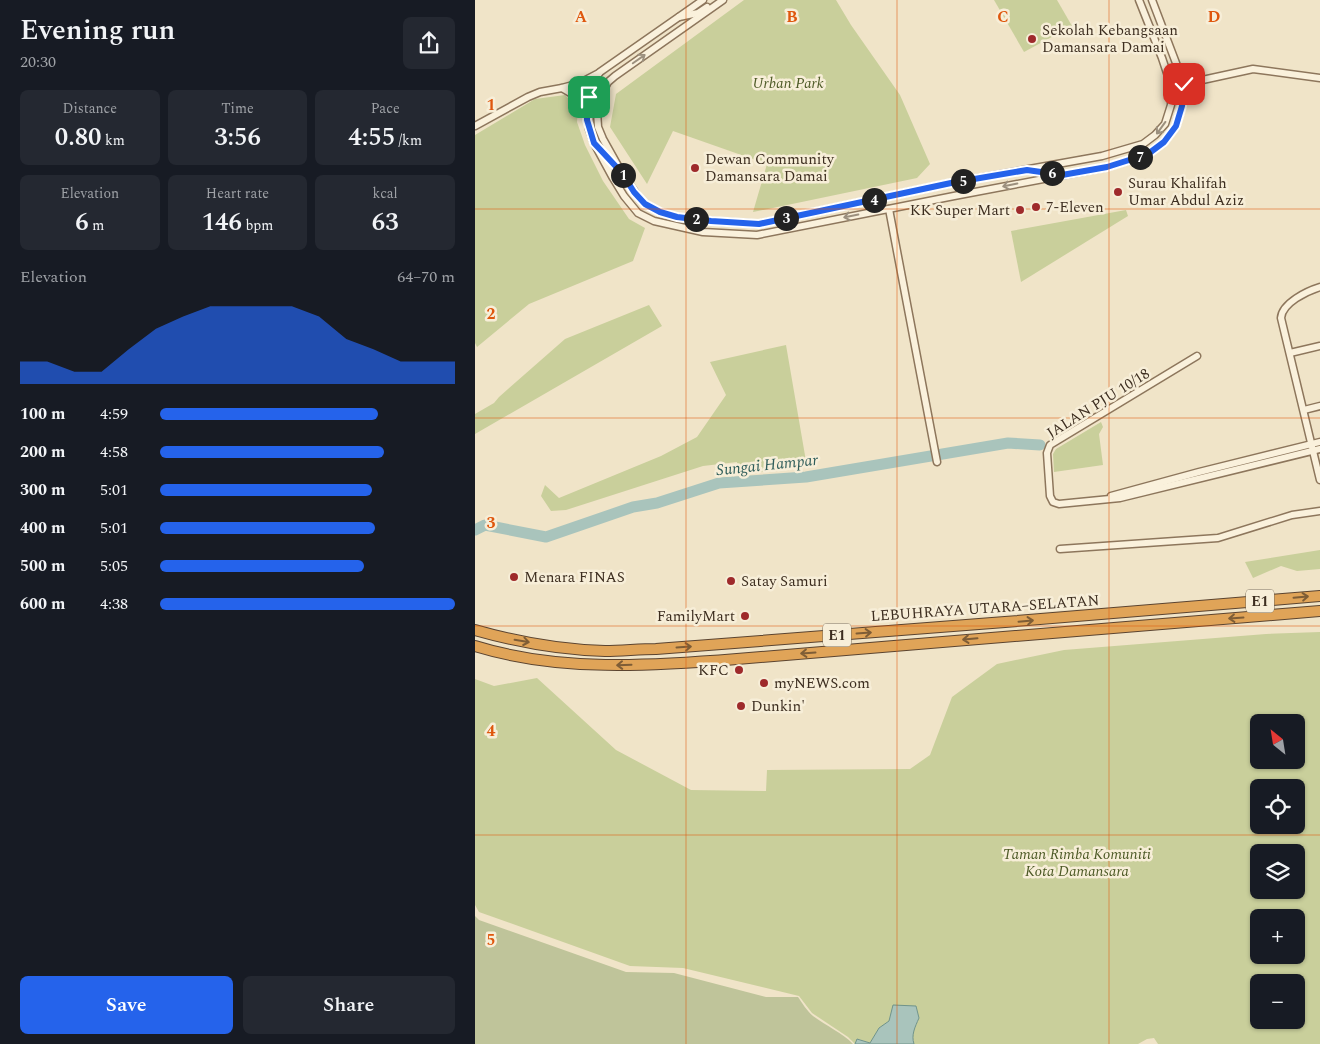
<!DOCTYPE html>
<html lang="en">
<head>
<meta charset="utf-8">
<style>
	body { margin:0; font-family:Spectral,serif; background:#242831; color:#f1f3f6; height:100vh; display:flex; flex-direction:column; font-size:19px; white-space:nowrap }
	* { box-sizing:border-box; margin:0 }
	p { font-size:16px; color:#9ea1a6 }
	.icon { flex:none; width:28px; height:28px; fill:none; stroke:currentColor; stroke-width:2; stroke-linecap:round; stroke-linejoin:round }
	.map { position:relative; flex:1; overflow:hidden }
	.sheet { display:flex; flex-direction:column; background:#171b24; width:475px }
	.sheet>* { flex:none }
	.needle { width:32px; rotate:330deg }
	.buttons { position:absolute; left:775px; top:714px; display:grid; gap:10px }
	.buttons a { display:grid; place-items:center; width:55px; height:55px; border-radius:8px; background:#171b24; box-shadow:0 1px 4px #0004; font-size:25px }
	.pin { position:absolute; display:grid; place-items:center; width:42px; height:42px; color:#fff; margin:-21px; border-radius:10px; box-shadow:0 2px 8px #0006 }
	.km { position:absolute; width:25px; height:25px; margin:-12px; border-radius:50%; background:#222; color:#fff; font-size:14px; line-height:25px; text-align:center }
	.round { display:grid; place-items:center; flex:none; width:52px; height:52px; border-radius:8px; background:#242831 }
	.overview { display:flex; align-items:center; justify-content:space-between; height:85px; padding:0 20px }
	h1 { font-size:28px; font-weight:600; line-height:38px }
	.figures { display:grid; grid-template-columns:repeat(3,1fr); gap:8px; height:85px; padding:5px 20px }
	.figures div { display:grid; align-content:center; border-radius:8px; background:#242831; text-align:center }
	.figures b { font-size:25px; font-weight:600 }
	.figures small { font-size:14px; font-weight:400 }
	.figures p { font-size:14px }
	.chart { height:140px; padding:10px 20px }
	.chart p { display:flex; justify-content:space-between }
	.chart svg { width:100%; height:90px; margin-top:5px; fill:#2563eb; opacity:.7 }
	.action { display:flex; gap:10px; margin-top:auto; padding:10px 20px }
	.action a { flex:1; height:58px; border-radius:8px; background:#2563eb; color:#fff; font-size:20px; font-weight:600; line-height:58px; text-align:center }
	.action a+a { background:#242831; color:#f1f3f6 }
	ul { padding:0 20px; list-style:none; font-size:16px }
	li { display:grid; grid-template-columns:80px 60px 1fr; align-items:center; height:38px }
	li i { height:12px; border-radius:6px; background:#2563eb }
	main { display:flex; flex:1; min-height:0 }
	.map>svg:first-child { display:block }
	.green { fill:#c9cf9b; fill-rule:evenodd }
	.cemetery { fill:#bfc49a }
	.water { fill:#a9c4bc; stroke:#6f938a }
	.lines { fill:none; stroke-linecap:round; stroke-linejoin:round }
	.river { stroke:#a9c4bc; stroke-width:11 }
	.minor-casing { stroke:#8d765c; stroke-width:9 }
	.highway-casing { stroke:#5b4430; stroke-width:12 }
	.minor { stroke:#faf1dc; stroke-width:6 }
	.highway { stroke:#e0a458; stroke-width:10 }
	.oneway { stroke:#9c907e }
	.oneway2 { stroke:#7e5d36 }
	.route-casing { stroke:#fff; stroke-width:10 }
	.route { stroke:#2563eb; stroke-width:6 }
	.grid { fill:none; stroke:#df570d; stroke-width:1; stroke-opacity:0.55 }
	.poi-dot { fill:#9e2a2b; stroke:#f7eed8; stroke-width:2 }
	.labels { text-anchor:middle; stroke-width:5; stroke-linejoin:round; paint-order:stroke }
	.shield { fill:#f7eed8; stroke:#756857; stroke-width:1 }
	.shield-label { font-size:14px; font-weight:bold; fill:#3d2e20 }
	.poi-label { font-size:15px; fill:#3d2e20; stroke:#f7eed8; text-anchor:start }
	.park-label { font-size:15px; font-style:italic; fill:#4d5a26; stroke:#f7eed8 }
	.street-label { font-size:15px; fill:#3d2e20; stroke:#f7eed8 }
	.water-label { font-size:16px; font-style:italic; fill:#2f5d5a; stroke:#f7eed8 }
	.grid-label { font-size:16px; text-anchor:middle; font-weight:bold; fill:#df570d; stroke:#f7eed8; stroke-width:5; stroke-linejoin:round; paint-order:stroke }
</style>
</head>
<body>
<main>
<section class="sheet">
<div class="overview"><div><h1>Evening run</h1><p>20:30</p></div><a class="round"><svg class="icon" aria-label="share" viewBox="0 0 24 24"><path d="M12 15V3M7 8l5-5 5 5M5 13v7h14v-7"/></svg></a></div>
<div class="figures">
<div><p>Distance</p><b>0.80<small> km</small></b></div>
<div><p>Time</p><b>3:56</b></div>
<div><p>Pace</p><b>4:55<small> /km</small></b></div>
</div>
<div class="figures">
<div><p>Elevation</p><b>6<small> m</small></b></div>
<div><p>Heart rate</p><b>146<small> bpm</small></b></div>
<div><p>kcal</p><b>63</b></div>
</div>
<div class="chart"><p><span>Elevation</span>64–70 m</p>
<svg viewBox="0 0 160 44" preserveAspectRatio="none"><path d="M0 44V33L10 33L20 38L30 38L40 27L50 17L60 11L70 6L80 6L90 6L100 6L110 11L120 22L130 27L140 33L150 33L160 33V44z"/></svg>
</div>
<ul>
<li><b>100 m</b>4:59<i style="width:74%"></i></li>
<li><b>200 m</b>4:58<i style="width:76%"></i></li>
<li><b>300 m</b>5:01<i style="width:72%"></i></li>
<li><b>400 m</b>5:01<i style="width:73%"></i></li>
<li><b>500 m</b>5:05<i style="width:69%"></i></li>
<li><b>600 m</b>4:38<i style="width:100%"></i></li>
</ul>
<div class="action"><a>Save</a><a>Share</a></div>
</section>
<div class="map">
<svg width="845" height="1044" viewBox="0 0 845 1044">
	<rect width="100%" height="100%" fill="#f0e4c8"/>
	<!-- green -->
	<g class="green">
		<path d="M269,0H361L376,25L425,95L455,164L442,178L278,212L292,164L198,131L172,184L135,127L141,94Z"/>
		<path d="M519,0H582L597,26L549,52Z"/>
		<path d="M90,95L103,108L102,122L110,145L128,181L154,219L170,228L158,261L54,304L2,347L0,343V135L60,99Z"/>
		<path d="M651,210L653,216L546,282L536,231Z"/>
		<path d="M174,305L187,326L0,434V414L19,403L24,397L90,339Z"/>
		<path d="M311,345L332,467L261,475L262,462L228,466L91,510L76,511L66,496L70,485L84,498L186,456L222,437L251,395L235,362Z"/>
		<path d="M626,422L628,427L624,434L628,465L579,472L578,454L581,449Z"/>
		<path d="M845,550V569L822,571L806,566L778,578L770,562Z"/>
		<path d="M845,632V1044H683L679,1038L672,1039L663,1044H439C436,1035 440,1027 444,1018L441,1006H418L414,1021L404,1028L395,1043L383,1039L380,1044L373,1037L337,1013L324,996L208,968L155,966L4,912L0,905V679L19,686L62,678L141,750L216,790L291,791L292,770L435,769L455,755L477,697L522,664L589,650L791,634ZM784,722H821V760H784ZM784,788H821V825H784ZM784,852H821V890H784ZM784,918H821V955H784ZM784,982H821V1020H784Z"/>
	</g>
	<!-- cemetery -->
	<path class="cemetery" d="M0,916L4,920L151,972L199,973L291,997H323C327,1003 332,1011 338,1016C351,1026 368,1033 378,1044H0Z"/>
	<!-- water -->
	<path class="water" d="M418,1005L441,1006L444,1018C440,1027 436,1035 439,1044H380L382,1039L395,1043L404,1028L414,1021Z"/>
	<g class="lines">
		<!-- river -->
		<path class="river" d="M0,530L10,525L71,537L158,507L182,503L244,483L331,477L533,443L565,445"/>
		<defs>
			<g id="minor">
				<path d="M228,0L125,72L120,79L113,97L112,110L114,129L119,143L138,178L149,196L163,213L179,221L228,232L282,235L479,196L632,167L673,154L689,142L701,126L707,106L709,84L677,0"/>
				<path d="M248,0L140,76L133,82L124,99L122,111L123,127L128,139L147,173L164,198L170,204L185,212L201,217L236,221L284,224L476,183L627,156L668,144L680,135L690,124L696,105L697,88L687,58L664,0"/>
				<path d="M204,17L223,13L232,7"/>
				<path d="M709,84L778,69L845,78"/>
				<path d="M87,88C97,94 106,98 111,110"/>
				<path d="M0,126L53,97L65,92L87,88L105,83L124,73"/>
				<path d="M556,170L581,174"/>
				<path d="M414,209L462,462"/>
				<path d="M845,287C832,291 807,303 806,318L845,480"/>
				<path d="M815,353L845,346"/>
				<path d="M722,356L575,445L572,453L575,496L578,502L584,504L645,498L845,449"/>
				<path d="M829,410L845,406"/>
				<path d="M636,496L724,472L845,442"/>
				<path d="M585,549L743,538L817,515L845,511"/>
			</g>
			<g id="highway">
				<path d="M0,630C42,642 87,650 130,651C147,651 164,649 181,649L530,622L845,596"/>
				<path d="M0,646C84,672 176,666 262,659C311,655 359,651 407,647C553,634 699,622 845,611"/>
			</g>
		</defs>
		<!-- minor casing -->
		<use href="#minor" class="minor-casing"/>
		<!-- highway casing -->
		<use href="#highway" class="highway-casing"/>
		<!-- minor -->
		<use href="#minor" class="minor"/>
		<!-- highway -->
		<use href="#highway" class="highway"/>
	</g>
	<!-- one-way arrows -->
	<defs><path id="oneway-shaft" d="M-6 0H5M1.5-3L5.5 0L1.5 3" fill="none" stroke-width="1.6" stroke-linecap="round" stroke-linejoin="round" transform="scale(1.25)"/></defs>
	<g class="oneway">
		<use href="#oneway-shaft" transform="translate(164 59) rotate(-35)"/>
		<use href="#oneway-shaft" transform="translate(686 128) rotate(126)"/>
		<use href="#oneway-shaft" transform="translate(535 185) rotate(169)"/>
		<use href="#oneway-shaft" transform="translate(376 216) rotate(169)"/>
	</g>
	<g class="oneway2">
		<use href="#oneway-shaft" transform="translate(826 597) rotate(-5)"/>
		<use href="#oneway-shaft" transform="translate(761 618) rotate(176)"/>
		<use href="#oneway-shaft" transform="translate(551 621) rotate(-5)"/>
		<use href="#oneway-shaft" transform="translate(389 633) rotate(-4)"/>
		<use href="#oneway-shaft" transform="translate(495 639) rotate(175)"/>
		<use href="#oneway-shaft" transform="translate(47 641) rotate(9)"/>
		<use href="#oneway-shaft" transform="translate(209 647) rotate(-4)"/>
		<use href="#oneway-shaft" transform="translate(333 653) rotate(176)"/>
		<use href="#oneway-shaft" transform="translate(149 665) rotate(178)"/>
	</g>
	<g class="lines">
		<defs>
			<path id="route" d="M114,97L112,110V120L119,143L147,173L159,192L170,204L185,212L202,217L236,221L284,224L476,183L552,170L587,175L632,167L673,154L689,142L701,126L707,106L709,84"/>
		</defs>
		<!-- route casing -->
		<use href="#route" class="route-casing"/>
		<!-- route -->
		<use href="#route" class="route"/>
	</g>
	<!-- grid -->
	<path class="grid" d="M211,0V1044M422,0V1044M634,0V1044M0,209H845M0,418H845M0,626H845M0,835H845"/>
	<!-- markers -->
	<g class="poi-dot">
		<circle cx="557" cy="39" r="5"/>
		<circle cx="220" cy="168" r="5"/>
		<circle cx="643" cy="192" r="5"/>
		<circle cx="561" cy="207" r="5"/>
		<circle cx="545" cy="210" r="5"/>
		<circle cx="39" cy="577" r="5"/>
		<circle cx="256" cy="581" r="5"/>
		<circle cx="270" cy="616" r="5"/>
		<circle cx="264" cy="670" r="5"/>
		<circle cx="289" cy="683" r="5"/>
		<circle cx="266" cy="706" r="5"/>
	</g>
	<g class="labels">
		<!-- shield labels -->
		<g class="shield">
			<rect x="771" y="589.5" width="28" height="23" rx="4"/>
			<rect x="348" y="623.5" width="28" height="23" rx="4"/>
		</g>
		<g class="shield-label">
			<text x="785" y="606">E1</text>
			<text x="362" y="640">E1</text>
		</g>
		<!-- poi labels -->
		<g class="poi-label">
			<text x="567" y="35">Sekolah Kebangsaan<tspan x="567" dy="17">Damansara Damai</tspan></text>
			<text x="230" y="164">Dewan Community<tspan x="230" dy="17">Damansara Damai</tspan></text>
			<text x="653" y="188">Surau Khalifah<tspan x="653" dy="17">Umar Abdul Aziz</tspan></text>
			<text x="571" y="212">7-Eleven</text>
			<text x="535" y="215" text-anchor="end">KK Super Mart</text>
			<text x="49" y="582">Menara FINAS</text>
			<text x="266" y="586">Satay Samuri</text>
			<text x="260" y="621" text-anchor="end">FamilyMart</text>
			<text x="254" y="675" text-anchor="end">KFC</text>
			<text x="299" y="688">myNEWS.com</text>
			<text x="276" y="711">Dunkin'</text>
		</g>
		<!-- park labels -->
		<g class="park-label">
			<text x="313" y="88">Urban Park</text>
			<text x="602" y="859">Taman Rimba Komuniti<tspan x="602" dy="17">Kota Damansara</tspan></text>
		</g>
		<!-- street labels -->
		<g class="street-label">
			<text transform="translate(623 403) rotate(-32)" y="5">JALAN PJU 10/18</text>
			<text transform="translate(510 608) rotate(-4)" y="5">LEBUHRAYA UTARA–SELATAN</text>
		</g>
		<!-- water labels -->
		<g class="water-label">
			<text transform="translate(292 464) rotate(-6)" y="6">Sungai Hampar</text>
		</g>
	</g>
	<g class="grid-label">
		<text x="106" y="22">A</text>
		<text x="317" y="22">B</text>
		<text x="528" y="22">C</text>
		<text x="739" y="22">D</text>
		<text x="16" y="110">1</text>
		<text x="16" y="319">2</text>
		<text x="16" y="528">3</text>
		<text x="16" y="736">4</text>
		<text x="16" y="945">5</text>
	</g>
</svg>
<div class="buttons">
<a><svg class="needle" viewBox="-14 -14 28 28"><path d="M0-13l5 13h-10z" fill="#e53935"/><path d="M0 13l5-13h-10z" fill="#9ea1a6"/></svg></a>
<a><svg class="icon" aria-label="locate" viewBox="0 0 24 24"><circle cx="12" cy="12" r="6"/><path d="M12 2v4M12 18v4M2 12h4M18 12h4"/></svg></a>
<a><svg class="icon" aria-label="layers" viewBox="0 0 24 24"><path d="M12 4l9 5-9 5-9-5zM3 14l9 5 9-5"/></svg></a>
<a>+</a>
<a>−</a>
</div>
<div class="pin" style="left:114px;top:97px;background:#1e9e55"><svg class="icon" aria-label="arrive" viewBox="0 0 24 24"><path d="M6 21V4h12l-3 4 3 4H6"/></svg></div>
<div class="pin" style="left:709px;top:84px;background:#d93025"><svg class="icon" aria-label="check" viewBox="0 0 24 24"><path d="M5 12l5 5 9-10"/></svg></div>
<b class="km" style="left:148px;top:175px">1</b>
<b class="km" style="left:221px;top:219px">2</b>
<b class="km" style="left:311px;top:218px">3</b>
<b class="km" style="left:399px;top:200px">4</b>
<b class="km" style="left:488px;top:181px">5</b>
<b class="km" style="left:577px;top:173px">6</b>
<b class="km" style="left:665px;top:157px">7</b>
</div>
</main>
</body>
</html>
